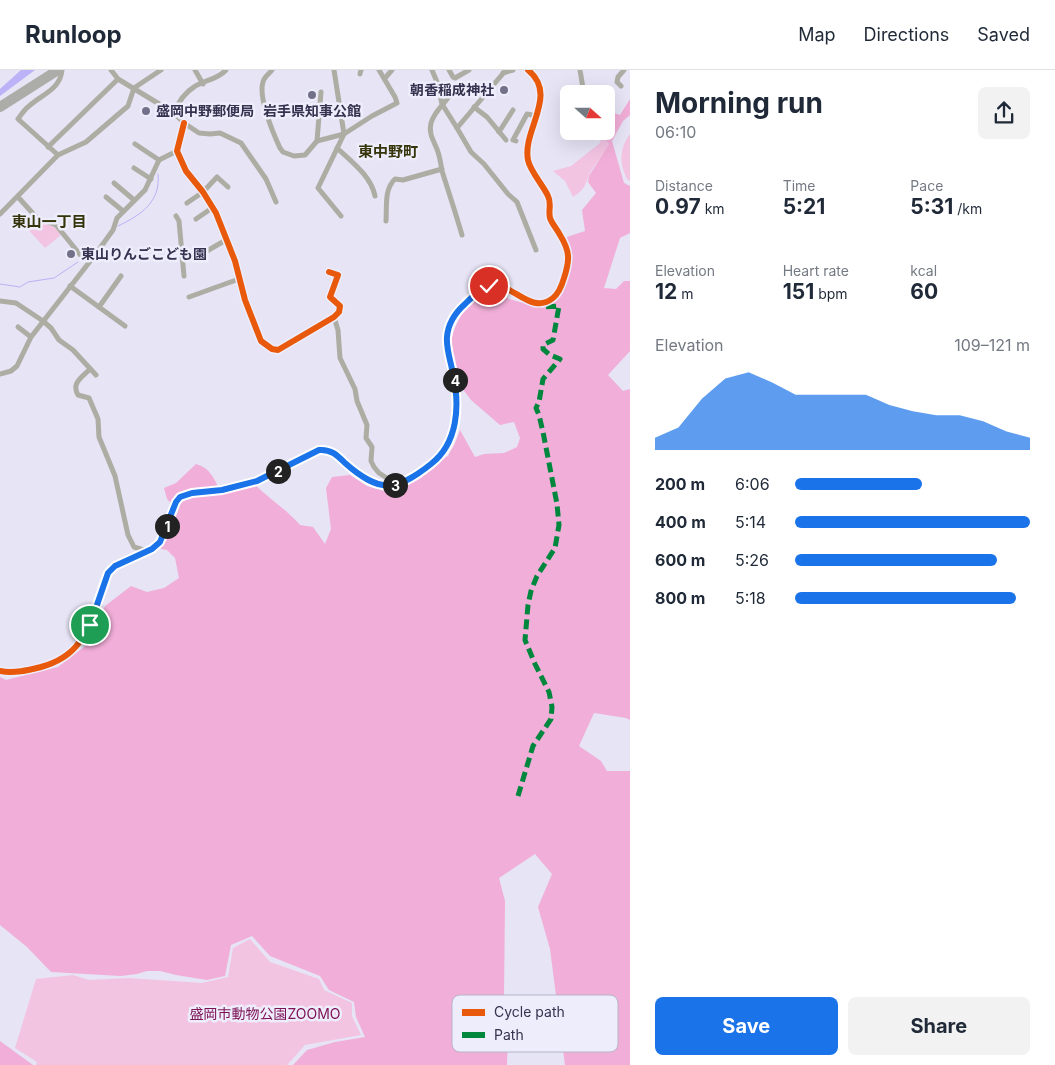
<!DOCTYPE html>
<html lang="en">
<head>
<meta charset="utf-8">
<style>
	body { margin:0; font-family:Inter,"Noto Sans JP",sans-serif; background:#f2f2f3; color:#1f2937; height:100vh; display:flex; flex-direction:column; font-size:19px; white-space:nowrap }
	* { box-sizing:border-box; margin:0 }
	p { font-size:16px; color:#747a83 }
	.icon { flex:none; width:28px; height:28px; fill:none; stroke:currentColor; stroke-width:2; stroke-linecap:round; stroke-linejoin:round }
	.map { position:relative; flex:1; overflow:hidden }
	.sheet { display:flex; flex-direction:column; background:#fff; width:425px }
	.sheet>* { flex:none }
	.needle { width:32px; rotate:111deg }
	.tools { position:absolute; left:560px; top:15px; display:grid; gap:10px }
	.tools a { display:grid; place-items:center; width:55px; height:55px; border-radius:8px; background:#fff; box-shadow:0 5px 20px #0002; font-size:25px }
	.pin { position:absolute; display:grid; place-items:center; width:42px; height:42px; color:#fff; margin:-21px; border:2px solid #fff; border-radius:50%; box-shadow:0 1px 5px #0007 }
	.km { position:absolute; width:25px; height:25px; margin:-12px; border-radius:50%; background:#222; color:#fff; font-size:14px; line-height:25px; text-align:center }
	.round { display:grid; place-items:center; flex:none; width:52px; height:52px; border-radius:8px; background:#f2f2f3 }
	.summary { display:flex; align-items:center; justify-content:space-between; height:85px; padding:0 25px }
	h1 { font-size:28px; font-weight:700; line-height:38px }
	.figures { display:grid; grid-template-columns:repeat(3,1fr); gap:8px; height:85px; padding:5px 25px }
	.figures div { display:grid; align-content:center }
	.figures b { font-size:21px; font-weight:700 }
	.figures small { font-size:14px; font-weight:400 }
	.figures p { font-size:14px }
	.chart { height:140px; padding:10px 25px }
	.chart p { display:flex; justify-content:space-between }
	.chart svg { width:100%; height:90px; margin-top:5px; fill:#1a73e8; opacity:.7 }
	.action { display:flex; gap:10px; margin-top:auto; padding:10px 25px }
	.action a { flex:1; height:58px; border-radius:8px; background:#1a73e8; color:#fff; font-size:20px; font-weight:700; line-height:58px; text-align:center }
	.action a+a { background:#f2f2f3; color:#1f2937 }
	ul { padding:0 25px; list-style:none; font-size:16px }
	li { display:grid; grid-template-columns:80px 60px 1fr; align-items:center; height:38px }
	li i { height:12px; border-radius:6px; background:#1a73e8 }
	header { display:flex; align-items:center; gap:30px; box-sizing:border-box; height:70px; padding:0 25px; background:#fff; border-bottom:1px solid #e0e1e3 }
	header strong { font-size:24px }
	nav { display:flex; gap:28px; margin-inline-start:auto; font-size:18px }
	main { display:flex; flex:1; min-height:0 }
	.map>svg:first-child { display:block }
	.green { fill:#f3c4e2 }
	.forest { fill:#f1aed8 }
	.water { fill:#bbb2f7 }
	.lines { fill:none; stroke-linecap:round; stroke-linejoin:round }
	.stream { stroke:#bbb2f7; stroke-width:1 }
	.street { stroke:#adada4; stroke-width:5 }
	.highway { stroke:#acaca8; stroke-width:10 }
	.quiet { stroke:#00873e; stroke-width:5; stroke-dasharray:10 5; stroke-linecap:butt }
	.cycleway-casing { stroke:#eeedfc; stroke-width:9 }
	.cycleway { stroke:#e8590c; stroke-width:6 }
	.route-casing { stroke:#fff; stroke-width:10 }
	.route { stroke:#1a73e8; stroke-width:6 }
	.poi-dot { fill:#737089; stroke:#eeedfc; stroke-width:2 }
	.labels { text-anchor:middle; stroke-width:5; stroke-linejoin:round; paint-order:stroke }
	.poi-label { font-size:14px; font-weight:bold; fill:#35324f; stroke:#eeedfc; text-anchor:start }
	.park-label { font-size:14px; fill:#7e1255; stroke:#eeedfc }
	.neighbourhood-label { font-size:15px; font-weight:bold; fill:#35340a; stroke:#eeedfc }
	.key { fill:#eeedfc; stroke:#b6b5c8; stroke-width:1 }
	.key-label { font-size:14px; fill:#35324f }
</style>
</head>
<body>
<header>
<strong>Runloop</strong>
<nav><a>Map</a><a>Directions</a><a>Saved</a></nav>
</header>
<main>
<div class="map">
<svg width="630" height="995" viewBox="0 0 630 995">
	<rect width="100%" height="100%" fill="#e6e4f5"/>
	<!-- green -->
	<g class="green">
		<path d="M630,64V111L627,109C619,93 619,79 630,64Z"/>
		<path d="M601,70H605L609,74C603,85 594,95 589,105C585,116 584,120 573,127L565,111L553,101L571,96L599,74Z"/>
		<path d="M34,148L54,157L61,165L45,178L25,156Z"/>
		<path d="M250,869L270,892L319,909L324,920L352,933V946L361,965L305,975L287,995H36L37,992L15,978L36,909L73,905L89,910L128,908L202,913L228,907L233,878Z"/>
	</g>
	<!-- forest -->
	<g class="forest">
		<path d="M630,29V45L623,51L612,71L624,113L630,116V163L620,168L604,218L616,219L624,211H630V281L608,305L623,321L630,319V650L626,648L594,643L579,676L601,691L607,701H630V995H565L550,879L538,837L552,804L535,784L499,808L505,831L504,927L508,964L507,995H293L307,980L335,972L365,967L356,947L354,932L329,920L320,906L270,886L252,866L231,875L225,906L207,910L176,905L160,901H147L137,904L121,906L51,902L27,877L0,855V607L6,610L58,597L89,573L105,536L131,516L147,522L164,518L179,508L175,488L167,480L161,479L158,473L174,436L167,429L164,418L176,413L196,394C210,398 214,408 220,421L253,413C269,429 285,438 300,455L313,457L325,474L331,459L326,418L332,407L350,405L367,416L384,421L404,417L434,393L448,386L460,360L475,387L484,384L504,383L517,377L520,368L514,352L500,355L471,330L459,314L451,279V263L455,248L481,221L496,218L509,229L527,234H549L563,223L572,187L567,167L585,161L582,140L596,123L588,112L589,106L609,74L605,70L611,42L620,45Z"/>
		<path d="M0,971L33,995H0Z"/>
	</g>
	<!-- water -->
	<path class="water" d="M21,0H35L0,26V19Z"/>
	<g class="lines">
		<!-- stream -->
		<g class="stream">
			<path d="M118,156C141,145 161,132 158,104"/>
			<path d="M0,214L20,217L28,212L54,208L78,192"/>
		</g>
		<!-- street -->
		<g class="street">
			<path d="M111,0L118,9L174,43L184,53L199,63L210,64L220,63L241,73L266,109L276,132"/>
			<path d="M195,0L203,14"/>
			<path d="M272,0C269,4 264,7 263,12C258,27 273,63 280,78L283,82L294,86L305,85L317,71L344,64L372,46L397,33L395,27L379,0"/>
			<path d="M334,0L344,64L318,118L341,146"/>
			<path d="M432,0L437,12L442,34L457,58L506,0"/>
			<path d="M449,0L453,7L455,8L469,0"/>
			<path d="M580,0L584,24"/>
			<path d="M503,3L513,0"/>
			<path d="M360,4L361,0"/>
			<path d="M385,8L392,0"/>
			<path d="M621,16L617,12L618,7L624,0"/>
			<path d="M452,21C447,33 435,39 431,53C428,65 435,72 438,82C440,88 441,95 442,101C449,123 456,144 462,165"/>
			<path d="M474,37L487,47L506,70"/>
			<path d="M174,43C178,33 184,23 194,17C204,10 217,10 226,0"/>
			<path d="M184,53L177,81L186,101L203,122L216,143L235,191L245,230L261,271L272,279L278,280L334,247L339,242L340,236L330,227L338,205L329,202"/>
			<path d="M457,58L471,82L484,94L508,124L517,132L536,180"/>
			<path d="M585,61L595,67"/>
			<path d="M499,62L513,40"/>
			<path d="M317,71L321,22"/>
			<path d="M516,71L513,70L527,44L537,46"/>
			<path d="M135,74L159,90"/>
			<path d="M48,77L118,9"/>
			<path d="M337,78C352,92 371,106 375,126"/>
			<path d="M58,85L86,72L128,36L134,18L161,0"/>
			<path d="M134,98L151,109"/>
			<path d="M114,113L134,130"/>
			<path d="M18,127L37,148L56,155L82,187L94,185"/>
			<path d="M106,127L123,141"/>
			<path d="M187,133L203,122L217,107L228,117"/>
			<path d="M0,144L58,85L18,49C21,45 24,40 28,37C42,24 60,20 62,0"/>
			<path d="M176,146L179,151L184,206"/>
			<path d="M196,149L212,138"/>
			<path d="M386,151C387,137 384,119 395,109L403,110L442,99"/>
			<path d="M184,186L200,185L226,170"/>
			<path d="M70,216L125,256"/>
			<path d="M189,227L239,209"/>
			<path d="M0,231L16,233L43,251L51,258L59,270L73,280L96,305"/>
			<path d="M99,237L121,206"/>
			<path d="M334,247L338,260L340,288L355,319L357,331L367,355L366,368L372,377L371,391L374,397L379,403L390,410L402,413"/>
			<path d="M18,257L31,267"/>
			<path d="M90,299C82,307 71,313 78,325L89,328L98,349L99,367L115,406L128,465L134,477L147,481"/>
			<path d="M0,304L11,301L17,296L31,267L95,185L113,160L117,148L145,120L159,90L177,81"/>
			<path d="M0,601C13,604 29,600 41,597C83,585 87,559 100,524C102,517 104,508 108,503C121,486 149,488 160,472C168,461 171,445 176,433L180,427L192,423L222,420L257,411L319,380C342,379 353,406 373,413C389,419 402,414 416,405C426,398 437,391 445,381C467,352 453,304 447,273C447,252 471,215 494,215C515,216 532,245 553,228C559,223 562,215 564,208C570,190 570,181 560,165C557,159 552,154 550,148C548,140 552,134 548,126C543,115 530,101 528,90C522,60 559,25 528,0"/>
		</g>
		<!-- highway -->
		<path class="highway" d="M0,37L58,0"/>
		<!-- quiet -->
		<path class="quiet" d="M518,726L533,676L551,649L552,637L549,622L535,594L525,570L528,535L531,521L537,506L555,478L559,455L557,434L543,362L539,345L536,338L539,332L543,309L560,289L550,285L543,279V275L553,270L559,236L542,237L541,236"/>
		<defs>
			<g id="cycleway">
				<path d="M184,53L177,81L186,101L203,122L216,143L235,191L245,230L261,271L272,279L278,280L334,247L339,242L340,236L330,227L338,205L329,202"/>
				<path d="M0,601C13,604 29,600 41,597C83,585 87,559 100,524C102,517 104,508 108,503C121,486 149,488 160,472C168,461 171,445 176,433L180,427L192,423L222,420L257,411L319,380C342,379 353,406 373,413C389,419 402,414 416,405C426,398 437,391 445,381C467,352 453,304 447,273C447,252 471,215 494,215C515,216 532,245 553,228C559,223 562,215 564,208C570,190 570,181 560,165C557,159 552,154 550,148C548,140 552,134 548,126C543,115 530,101 528,90C522,60 559,25 528,0"/>
			</g>
		</defs>
		<!-- cycleway casing -->
		<use href="#cycleway" class="cycleway-casing"/>
		<!-- cycleway -->
		<use href="#cycleway" class="cycleway"/>
	</g>
	<g class="lines">
		<defs>
			<path id="route" d="M90,555L108,503L115,496L152,479L160,472L176,432L180,427L192,423L222,420L257,411L319,380C331,379 337,385 345,393C379,423 396,422 431,394C458,373 460,336 453,304C451,292 446,279 447,267C448,254 456,242 465,234C472,227 479,220 489,216"/>
		</defs>
		<!-- route casing -->
		<use href="#route" class="route-casing"/>
		<!-- route -->
		<use href="#route" class="route"/>
	</g>
	<!-- markers -->
	<g class="poi-dot">
		<circle cx="504" cy="20" r="5"/>
		<circle cx="312" cy="25" r="5"/>
		<circle cx="146" cy="41" r="5"/>
		<circle cx="71" cy="184" r="5"/>
	</g>
	<g class="labels">
		<!-- poi labels -->
		<g class="poi-label">
			<text x="494" y="25" text-anchor="end">朝香稲成神社</text>
			<text x="156" y="46">盛岡中野郵便局</text>
			<text x="312" y="46" text-anchor="middle">岩手県知事公館</text>
			<text x="81" y="189">東山りんごこども園</text>
		</g>
		<!-- park labels -->
		<g class="park-label">
			<text x="265" y="949">盛岡市動物公園ZOOMO</text>
		</g>
		<!-- neighbourhood labels -->
		<g class="neighbourhood-label">
			<text x="388" y="87">東中野町</text>
			<text x="49" y="157">東山一丁目</text>
		</g>
	</g>
	<!-- legend -->
	<rect x="452" y="925" width="166" height="57" rx="8" class="key"/>
	<rect x="462" y="939" width="23" height="7" fill="#e8590c"/>
	<rect x="462" y="962" width="23" height="6" fill="#00873e"/>
	<g class="key-label">
		<text x="494" y="947">Cycle path</text>
		<text x="494" y="970">Path</text>
	</g>
</svg>
<div class="tools">
<a><svg class="needle" viewBox="-14 -14 28 28"><path d="M0-13l5 13h-10z" fill="#e53935"/><path d="M0 13l5-13h-10z" fill="#747a83"/></svg></a>
</div>
<div class="pin" style="left:90px;top:555px;background:#1e9e55"><svg class="icon" aria-label="arrive" viewBox="0 0 24 24"><path d="M6 21V4h12l-3 4 3 4H6"/></svg></div>
<div class="pin" style="left:489px;top:216px;background:#d93025"><svg class="icon" aria-label="check" viewBox="0 0 24 24"><path d="M5 12l5 5 9-10"/></svg></div>
<b class="km" style="left:167px;top:456px">1</b>
<b class="km" style="left:278px;top:401px">2</b>
<b class="km" style="left:395px;top:415px">3</b>
<b class="km" style="left:455px;top:310px">4</b>
</div>
<section class="sheet">
<div class="summary"><div><h1>Morning run</h1><p>06:10</p></div><a class="round"><svg class="icon" aria-label="share" viewBox="0 0 24 24"><path d="M12 15V3M7 8l5-5 5 5M5 13v7h14v-7"/></svg></a></div>
<div class="figures">
<div><p>Distance</p><b>0.97<small> km</small></b></div>
<div><p>Time</p><b>5:21</b></div>
<div><p>Pace</p><b>5:31<small> /km</small></b></div>
</div>
<div class="figures">
<div><p>Elevation</p><b>12<small> m</small></b></div>
<div><p>Heart rate</p><b>151<small> bpm</small></b></div>
<div><p>kcal</p><b>60</b></div>
</div>
<div class="chart"><p><span>Elevation</span>109–121 m</p>
<svg viewBox="0 0 160 44" preserveAspectRatio="none"><path d="M0 44V38L10 33L20 19L30 9L40 6L50 11L60 17L70 17L80 17L90 17L100 22L110 25L120 27L130 27L140 30L150 35L160 38V44z"/></svg>
</div>
<ul>
<li><b>200 m</b>6:06<i style="width:54%"></i></li>
<li><b>400 m</b>5:14<i style="width:100%"></i></li>
<li><b>600 m</b>5:26<i style="width:86%"></i></li>
<li><b>800 m</b>5:18<i style="width:94%"></i></li>
</ul>
<div class="action"><a>Save</a><a>Share</a></div>
</section>
</main>
</body>
</html>
